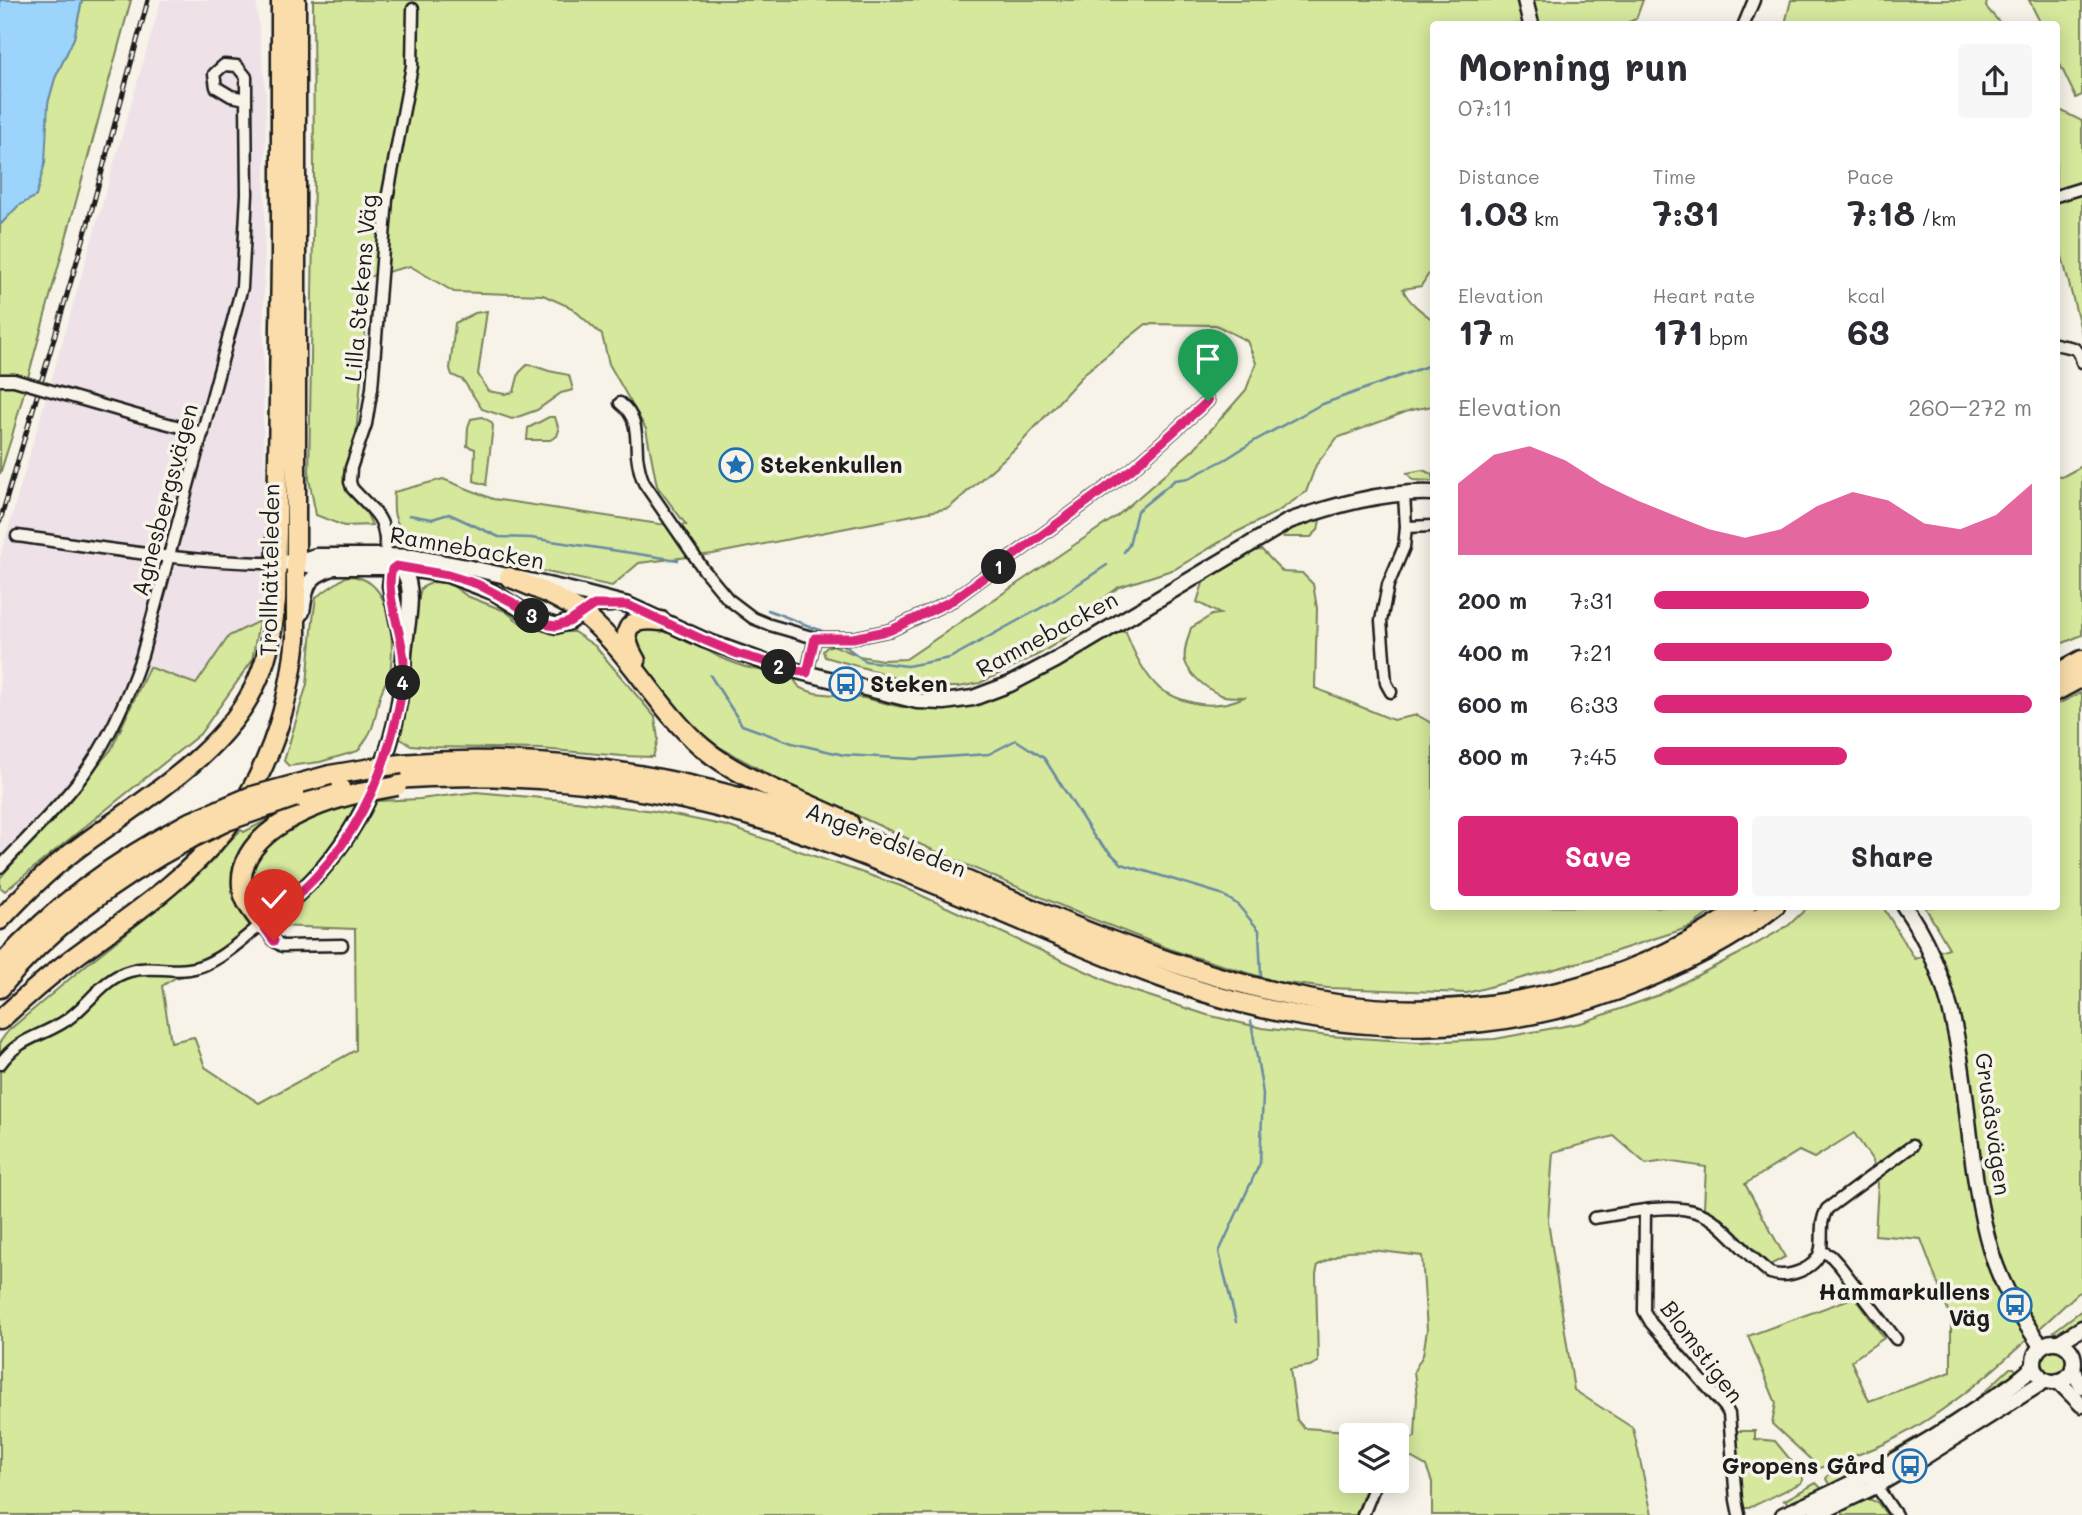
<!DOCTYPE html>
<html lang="en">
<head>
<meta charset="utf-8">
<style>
	body { margin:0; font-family:Mali,sans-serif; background:#f7f7f7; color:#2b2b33; height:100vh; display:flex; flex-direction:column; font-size:26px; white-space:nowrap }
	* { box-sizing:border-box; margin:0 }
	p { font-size:23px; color:#7c7c81 }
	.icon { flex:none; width:38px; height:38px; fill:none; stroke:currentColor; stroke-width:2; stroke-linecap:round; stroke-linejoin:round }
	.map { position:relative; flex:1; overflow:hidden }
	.sheet { position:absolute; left:1430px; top:21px; width:630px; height:889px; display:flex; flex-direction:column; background:#fff; border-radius:7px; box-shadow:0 4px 18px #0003 }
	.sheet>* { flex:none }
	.controls { position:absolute; left:1339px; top:1423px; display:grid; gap:14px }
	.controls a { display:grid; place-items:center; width:70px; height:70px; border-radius:7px; background:#fff; box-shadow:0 4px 18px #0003; font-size:35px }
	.pin { position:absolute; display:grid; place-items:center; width:60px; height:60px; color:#fff; margin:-72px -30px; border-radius:50% 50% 50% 0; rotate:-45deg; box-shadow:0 0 7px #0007 }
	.pin .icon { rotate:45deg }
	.km { position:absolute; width:35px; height:35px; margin:-18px; border-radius:50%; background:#222; color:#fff; font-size:19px; line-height:35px; text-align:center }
	.round { display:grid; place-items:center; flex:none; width:74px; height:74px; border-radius:7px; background:#f7f7f7 }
	.overview { display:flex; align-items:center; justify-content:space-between; height:119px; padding:0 28px }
	h1 { font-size:38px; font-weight:800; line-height:52px }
	.stats { display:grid; grid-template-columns:repeat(3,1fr); gap:10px; height:119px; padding:7px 28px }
	.stats div { display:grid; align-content:center }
	.stats b { font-size:35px; font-weight:800 }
	.stats small { font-size:19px; font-weight:400 }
	.stats p { font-size:19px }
	.chart { height:196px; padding:14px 28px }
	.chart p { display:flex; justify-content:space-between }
	.chart svg { width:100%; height:126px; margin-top:7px; fill:#db2777; opacity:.7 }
	.button { display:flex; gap:14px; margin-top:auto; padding:14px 28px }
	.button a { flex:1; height:80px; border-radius:7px; background:#db2777; color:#fff; font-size:28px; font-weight:800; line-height:80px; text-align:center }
	.button a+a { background:#f7f7f7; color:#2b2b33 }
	ul { padding:0 28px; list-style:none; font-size:23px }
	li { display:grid; grid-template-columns:112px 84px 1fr; align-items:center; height:52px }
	li i { height:18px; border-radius:9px; background:#db2777 }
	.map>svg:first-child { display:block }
	.built { fill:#eee2e8 }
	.green { fill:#d5e89c; stroke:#78825c; stroke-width:2; fill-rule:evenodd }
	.water { fill:#9cd4fb; stroke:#698aa2; stroke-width:2 }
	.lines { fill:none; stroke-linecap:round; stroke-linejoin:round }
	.stream { stroke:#698aa2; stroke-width:2.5 }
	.street-casing { stroke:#1c1c1c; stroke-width:15 }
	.secondary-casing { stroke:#1c1c1c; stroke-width:19 }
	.highway-casing { stroke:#1c1c1c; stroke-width:23 }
	.street { stroke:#f7f3e8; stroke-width:10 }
	.secondary { stroke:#f7f3e8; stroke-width:14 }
	.highway { stroke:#faddab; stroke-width:18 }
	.rail-casing { stroke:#1c1c1c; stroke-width:5 }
	.rail { stroke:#f7f3e8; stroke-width:2.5; stroke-dasharray:8; stroke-linecap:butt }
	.street-bridge-casing { stroke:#1c1c1c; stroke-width:15; stroke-linecap:butt }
	.highway-bridge-casing { stroke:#1c1c1c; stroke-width:23; stroke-linecap:butt }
	.street-bridge { stroke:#f7f3e8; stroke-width:10 }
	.highway-bridge { stroke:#faddab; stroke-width:18 }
	.route-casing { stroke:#fff; stroke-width:14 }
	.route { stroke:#db2777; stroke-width:9 }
	.labels { text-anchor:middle; stroke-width:7; stroke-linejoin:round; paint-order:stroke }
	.street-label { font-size:23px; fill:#1c1c1c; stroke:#f7f3e8 }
	.poi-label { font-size:23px; font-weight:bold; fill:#1c1c1c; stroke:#f7f3e8; text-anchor:start }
</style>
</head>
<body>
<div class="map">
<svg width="2082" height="1515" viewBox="0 0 2082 1515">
	<rect width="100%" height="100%" fill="#f7f3e8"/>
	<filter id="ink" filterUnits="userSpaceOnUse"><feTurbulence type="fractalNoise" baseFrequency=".0143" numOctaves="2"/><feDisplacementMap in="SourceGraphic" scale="14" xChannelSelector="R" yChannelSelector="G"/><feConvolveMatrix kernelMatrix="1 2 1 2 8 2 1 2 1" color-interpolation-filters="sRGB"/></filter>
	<g filter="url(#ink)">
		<!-- built -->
		<path class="built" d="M161,0H256L266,95L263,428L268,530L263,598L259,621L229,636L196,685L149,667L111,750L0,878V557Z"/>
		<!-- green -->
		<g class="green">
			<path d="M82,0H131L12,436L0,474V225L18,206L36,196L48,103L55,78L74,38Z"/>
			<path d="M313,0H1643L1636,19L1624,24H1433V272L1428,275L1421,286L1403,289C1408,302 1422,312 1433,320V406L1411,410L1337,438L1316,465L1306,492L1277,512L1235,533L1175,569L1119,587L1094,606L1070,635L1039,654L980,683L959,687H919L875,671L825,657L823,651L827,647L833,645L859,656L882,660L906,659L1117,516L1193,450L1246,390L1256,363L1247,341L1216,325L1146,324L1086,372L1017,447L949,508L713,554L639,563L612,586L514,565L474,544L406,536C393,519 393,513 394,492L443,479L493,499L659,524L686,525L657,486L646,429L609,364L602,335L572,308L543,295L454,292L410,266L364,278L365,334L356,435L343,476L350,495L366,512L372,525L344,526L316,515L309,479L314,176Z"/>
			<path d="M1791,0H1987L1986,7L2001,24H1785Z"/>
			<path d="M2029,0H2082V95L2076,98L2056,56V24H2041Z"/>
			<path d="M2056,108L2082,121V334L2056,233Z"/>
			<path d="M487,311L478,374L488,391L505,394L514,392L519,373L528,364L549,371L569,375L573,390L561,393L537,410L512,419L482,409L463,380L452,375L450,369L455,323L475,313Z"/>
			<path d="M482,417L491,422L493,426L486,485L474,481L475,449L467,446L468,427L471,419Z"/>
			<path d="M549,417H555L559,430L557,436L550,440H527L528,428Z"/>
			<path d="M2082,466V635L2056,646V476L2062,477Z"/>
			<path d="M1422,470L1433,474V481L1413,480L1407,473Z"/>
			<path d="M1317,518L1320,520L1318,530L1311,537H1284L1277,534L1280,532Z"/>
			<path d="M1262,550L1283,572L1302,573L1313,584L1317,608L1315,688L1393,720L1417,715L1433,724V906L1718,907L1690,927L1595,958L1467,993L1328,988L1278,982L1175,951L1085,916L948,857L777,779L714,744L680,715L646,667L634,645L636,631L664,626L721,658L745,667L792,677L800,688L815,693L864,698L901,707H953L1052,669L1119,631L1126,632C1133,652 1144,674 1160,689C1164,692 1170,694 1175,697C1199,707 1221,708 1244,697C1237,696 1228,698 1221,695C1208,690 1189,675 1185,661C1183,650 1188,638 1191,628L1212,615L1220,614L1197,602L1205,577L1250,551Z"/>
			<path d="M347,576C391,576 394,633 391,666C390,676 383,686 380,696C377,706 376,718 372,728C369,736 363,744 358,751L320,762L289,766L284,761L307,684L313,619L316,597Z"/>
			<path d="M433,582L446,583L453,586L467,596L505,611L522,624L555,632H574L595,646L655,717L658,739L653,757L622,756L541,749L434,747L411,745L399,738L411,671L416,611L421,588Z"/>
			<path d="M259,621L252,661L200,734L5,891L0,887V878L111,750L149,667L196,684L229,636Z"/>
			<path d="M2082,692V1291L2077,1294C2020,1346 1956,1410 1886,1443C1865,1453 1842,1460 1820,1468L1772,1424L1776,1403L1748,1336L1855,1297L1884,1338L1851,1361L1869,1401L1951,1372V1319L1921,1239L1875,1235L1878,1184L1873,1161L1854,1133L1814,1158L1799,1151L1745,1184L1785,1257L1770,1265L1723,1219L1704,1207L1706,1167L1666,1161L1646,1164L1614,1136L1553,1152L1548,1221L1574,1390L1633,1428L1652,1515H1432V1482L1426,1466L1412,1458L1397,1457L1396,1435H1351V1480L1369,1481L1356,1515H0V1042L8,1031L86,965L170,899L241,830L244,832L279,814L356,802L420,799L476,792L575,801L654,811L727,826L901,886L1118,986L1207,1015L1262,1028L1329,1036L1418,1042L1495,1039L1581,1023L1659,995L1737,955L1789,925L1808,907H1883L1915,959L1949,948L1925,907L2056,906V705ZM276,926L355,929L356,1050L259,1103L205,1067L194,1037L171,1042L162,986L175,978L198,973L257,934ZM1372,1250L1422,1256L1427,1330L1423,1355L1414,1371L1417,1397L1415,1437L1410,1439L1400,1438V1435L1395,1434L1304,1428L1297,1420L1290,1369L1310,1366L1318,1362L1316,1274L1318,1265L1347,1251Z"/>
			<path d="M2082,1310V1322L2058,1337L2051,1336L2057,1334L2054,1331Z"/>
			<circle cx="2053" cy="1361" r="13"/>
			<path d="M2010,1368H2014L2020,1374C1960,1415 1897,1457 1830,1486L1826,1479L1828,1475L1863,1467L1925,1432L1978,1398Z"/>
			<path d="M1736,1431H1755V1439L1775,1441L1802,1474L1803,1480L1801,1483L1749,1508H1744L1740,1484Z"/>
			<path d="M1816,1483L1822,1489L1821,1491L1787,1504L1786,1500L1783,1501Z"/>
			<path d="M1868,1499L1877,1502L1887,1515H1843L1842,1508Z"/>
		</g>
		<!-- water -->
		<path class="water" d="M0,0H82L74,38L55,78L48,103L45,163L36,196L18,206L0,225Z"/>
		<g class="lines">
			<!-- stream -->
			<g class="stream">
				<path d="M409,515L432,519L449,514L499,537L531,538L678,560"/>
				<path d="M1124,552L1129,545L1137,511L1175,480L1189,478L1226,459L1256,440L1320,405L1433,364"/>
				<path d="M768,610L822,631"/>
				<path d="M841,643L865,661L907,666L950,658L1048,604L1107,565"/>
				<path d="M710,675L742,725L792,743L844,755L915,759L989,754L1016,740L1044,758L1095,838L1122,864L1221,894L1237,904L1259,930L1261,976"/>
				<path d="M1236,1322L1219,1252L1260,1163L1263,1094L1251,1021"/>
			</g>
			<defs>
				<g id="street">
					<path d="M1744,24L1754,0"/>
					<path d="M2056,196L2082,188"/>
					<path d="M2056,344C2071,349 2078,344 2082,362"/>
					<path d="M620,403C638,417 636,434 637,455C638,464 640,474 644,483L704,570L728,599L753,618L770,625L815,638"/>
					<path d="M142,417L203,433"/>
					<path d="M1406,527L1433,526"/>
					<path d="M17,536C103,548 190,563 276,563"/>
					<path d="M386,556C385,513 378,517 352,488L350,482L351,468L366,424L372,388L387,199L412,66L413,9"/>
					<path d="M807,673L815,638H853L891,630L953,600L1132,469L1208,401"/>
					<path d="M1391,692L1386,683L1381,621L1388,585L1404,547L1406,527L1404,494"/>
					<path d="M0,867C26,839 53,813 76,784C107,746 127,700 142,655L242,287L247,194L246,99L231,96L216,87L214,74L224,65L237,66L246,77V99"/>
					<path d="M0,1064C19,1038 37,1038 62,1023C88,1008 100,979 130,971C149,965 170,972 189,969C217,965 240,941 262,924L274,941L282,946L342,945"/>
					<path d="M1645,1211L1644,1311L1651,1323L1725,1407L1729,1414L1736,1500L1739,1515"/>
					<path d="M1594,1218C1632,1213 1686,1196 1718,1224C1736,1239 1751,1259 1770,1273C1788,1279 1818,1269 1821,1248C1823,1234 1819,1223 1827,1209L1912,1146"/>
					<path d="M1821,1251L1831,1256L1840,1266L1896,1339"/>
					<path d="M1873,1481L1896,1515"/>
					<path d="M1363,1515L1377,1480"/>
				</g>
				<g id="secondary">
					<path d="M1525,0L1531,24"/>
					<path d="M298,562L315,567H396L448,575L493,592L538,620L556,626L569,622L594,605L611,604"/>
					<path d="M276,563L296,562L316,556H386L412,557L466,567L570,590L628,605L704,640L773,665L917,701L944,702L973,698L1010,684L1056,660L1289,521C1335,505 1384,491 1433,493"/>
					<path d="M396,567L392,569L390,586L401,638"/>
					<path d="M302,612C306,588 305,578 330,569"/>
					<path d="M1904,906C1979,1013 1956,1134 1991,1251C2001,1285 2021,1318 2041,1346"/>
					<path d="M262,924C284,906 307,888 325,866C375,806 401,731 404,654C405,633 416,593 405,574C401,568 392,562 386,556"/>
					<circle cx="2054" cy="1362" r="20"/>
					<path d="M2059,1342L2082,1328"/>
					<path d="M2073,1367L2075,1375L2082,1386"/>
					<path d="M2058,1381L2082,1405"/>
					<path d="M1783,1515C1851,1486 1917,1450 1978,1408C1997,1395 2018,1383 2034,1366"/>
					<path d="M1815,1515L1876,1486L1910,1466L2046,1380"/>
				</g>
				<g id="highway">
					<path d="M509,577C537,589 565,599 589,619C632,656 659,710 702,747C742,781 802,799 849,823"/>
					<path d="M636,661C619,631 625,617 661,621"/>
					<path d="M2056,674L2082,660"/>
					<path d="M2056,691L2082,677"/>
					<path d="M401,764C554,751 708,780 851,833C939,866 1024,908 1112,941C1185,968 1259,992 1336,1004C1453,1021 1582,999 1686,943C1707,932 1726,919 1746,906"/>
					<path d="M330,775L372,768"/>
					<path d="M393,779C517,770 648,784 767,821C866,853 962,895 1058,936C1118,961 1179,987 1242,1003C1364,1035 1496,1035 1615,991C1671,970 1727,944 1775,906"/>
					<path d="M296,797L340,787"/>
					<path d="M0,920C23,895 46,872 74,851C137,803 226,755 258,679C269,654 273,628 276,601L281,259V0"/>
					<path d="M262,924C254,913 243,901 242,886C237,831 319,802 360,793"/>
					<path d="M0,966C56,904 115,862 188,823"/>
					<path d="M0,988C52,924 118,877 190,839"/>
					<path d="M0,1020C22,1000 45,979 69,961C122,921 182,884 224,831C268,775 289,708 296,638V0"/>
				</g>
			</defs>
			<!-- street casing -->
			<use href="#street" class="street-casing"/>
			<!-- secondary casing -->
			<use href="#secondary" class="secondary-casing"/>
			<!-- highway casing -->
			<use href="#highway" class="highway-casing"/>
			<!-- street -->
			<use href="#street" class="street"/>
			<!-- secondary -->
			<use href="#secondary" class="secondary"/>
			<!-- highway -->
			<use href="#highway" class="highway"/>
			<defs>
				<path id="rail" d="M0,521L87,227L148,0"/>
			</defs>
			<!-- rail casing -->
			<use href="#rail" class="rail-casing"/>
			<!-- rail -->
			<use href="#rail" class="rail"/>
			<defs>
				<path id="street-bridge" d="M0,380H14L142,417"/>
				<g id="highway-bridge">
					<path d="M372,768L401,764"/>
					<path d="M360,793L397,786"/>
					<path d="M188,823L249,797L330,775"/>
					<path d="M190,839L227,821L296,797"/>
				</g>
			</defs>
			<!-- street-bridge casing -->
			<use href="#street-bridge" class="street-bridge-casing"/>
			<!-- highway-bridge casing -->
			<use href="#highway-bridge" class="highway-bridge-casing"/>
			<!-- street-bridge -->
			<use href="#street-bridge" class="street-bridge"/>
			<!-- highway-bridge -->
			<use href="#highway-bridge" class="highway-bridge"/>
		</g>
	</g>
	<g class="lines" filter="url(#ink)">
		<defs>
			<path id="route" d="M274,941L262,924C276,913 290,902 303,890C347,848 375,796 391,738C398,714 404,690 404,664C404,636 384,595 392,569L396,566L448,575L477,584L512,602L538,620L549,625L556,626L569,622L594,605H628L704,640L738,654L807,673L815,638H853L891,630L953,600L1132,469L1208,401"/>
		</defs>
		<!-- route casing -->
		<use href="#route" class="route-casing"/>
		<!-- route -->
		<use href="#route" class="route"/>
	</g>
	<!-- icons -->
	<defs>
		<symbol id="sight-ring" viewBox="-11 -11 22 22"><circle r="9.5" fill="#f7f3e8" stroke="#1f6fb2" stroke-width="1.5"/><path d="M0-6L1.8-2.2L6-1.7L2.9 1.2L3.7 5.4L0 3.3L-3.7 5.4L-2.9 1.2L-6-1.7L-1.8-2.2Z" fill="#1f6fb2"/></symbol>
		<symbol id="bus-ring" viewBox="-11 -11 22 22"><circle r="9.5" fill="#f7f3e8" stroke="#1f6fb2" stroke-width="1.5"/><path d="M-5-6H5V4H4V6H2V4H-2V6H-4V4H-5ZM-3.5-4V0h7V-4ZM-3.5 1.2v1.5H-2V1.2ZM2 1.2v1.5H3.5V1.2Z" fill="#1f6fb2"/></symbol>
	</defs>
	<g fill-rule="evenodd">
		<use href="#sight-ring" x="717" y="446" width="38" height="38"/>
		<use href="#bus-ring" x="827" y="665" width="38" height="38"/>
		<use href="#bus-ring" x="1996" y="1286" width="38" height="38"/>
		<use href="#bus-ring" x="1891" y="1447" width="38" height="38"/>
	</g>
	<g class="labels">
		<!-- street labels -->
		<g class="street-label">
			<text transform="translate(361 288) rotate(-85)" y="8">Lilla Stekens Väg</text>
			<text transform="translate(165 500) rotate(-75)" y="8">Agnesbergsvägen</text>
			<text transform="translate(467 548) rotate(10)" y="8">Ramnebacken</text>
			<text transform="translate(270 570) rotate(-89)" y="8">Trollhätteleden</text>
			<text transform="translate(1047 634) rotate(-28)" y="8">Ramnebacken</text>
			<text transform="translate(886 840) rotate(21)" y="8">Angeredsleden</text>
			<text transform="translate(1993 1124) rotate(82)" y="8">Grusåsvägen</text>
			<text transform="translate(1702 1352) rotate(53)" y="8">Blomstigen</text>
		</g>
		<!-- poi labels -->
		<g class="poi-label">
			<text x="760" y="473">Stekenkullen</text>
			<text x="870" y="692">Steken</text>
			<text x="1990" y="1300" text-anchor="end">Hammarkullens<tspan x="1990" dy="26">Väg</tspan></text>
			<text x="1885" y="1474" text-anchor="end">Gropens Gård</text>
		</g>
	</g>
</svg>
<div class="controls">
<a><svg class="icon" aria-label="layers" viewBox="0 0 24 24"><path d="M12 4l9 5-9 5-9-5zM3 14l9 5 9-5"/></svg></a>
</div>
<div class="pin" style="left:1208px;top:401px;background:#1e9e55"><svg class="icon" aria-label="arrive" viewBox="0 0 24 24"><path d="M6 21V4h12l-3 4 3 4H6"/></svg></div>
<div class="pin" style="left:274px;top:941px;background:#d93025"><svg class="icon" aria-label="check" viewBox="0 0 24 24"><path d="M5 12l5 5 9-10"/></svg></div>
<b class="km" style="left:999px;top:567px">1</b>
<b class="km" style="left:779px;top:667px">2</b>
<b class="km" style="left:532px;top:616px">3</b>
<b class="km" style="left:403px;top:683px">4</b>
<section class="sheet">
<div class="overview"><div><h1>Morning run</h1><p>07:11</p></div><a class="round"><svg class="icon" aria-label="share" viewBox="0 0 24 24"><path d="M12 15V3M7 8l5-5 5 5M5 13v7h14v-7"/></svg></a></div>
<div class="stats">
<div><p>Distance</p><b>1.03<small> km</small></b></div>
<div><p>Time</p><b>7:31</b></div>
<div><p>Pace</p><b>7:18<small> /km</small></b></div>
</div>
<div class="stats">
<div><p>Elevation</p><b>17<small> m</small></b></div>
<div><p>Heart rate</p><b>171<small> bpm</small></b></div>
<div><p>kcal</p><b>63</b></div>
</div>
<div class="chart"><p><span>Elevation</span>260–272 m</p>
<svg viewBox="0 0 160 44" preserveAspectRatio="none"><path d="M0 44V19L10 9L20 6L30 11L40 19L50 25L60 30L70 35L80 38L90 35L100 27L110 22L120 25L130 33L140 35L150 30L160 19V44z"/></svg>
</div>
<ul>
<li><b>200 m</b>7:31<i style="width:57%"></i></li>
<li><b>400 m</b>7:21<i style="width:63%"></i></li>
<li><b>600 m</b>6:33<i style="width:100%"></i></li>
<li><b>800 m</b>7:45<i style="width:51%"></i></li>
</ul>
<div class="button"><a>Save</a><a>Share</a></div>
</section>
</div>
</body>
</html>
